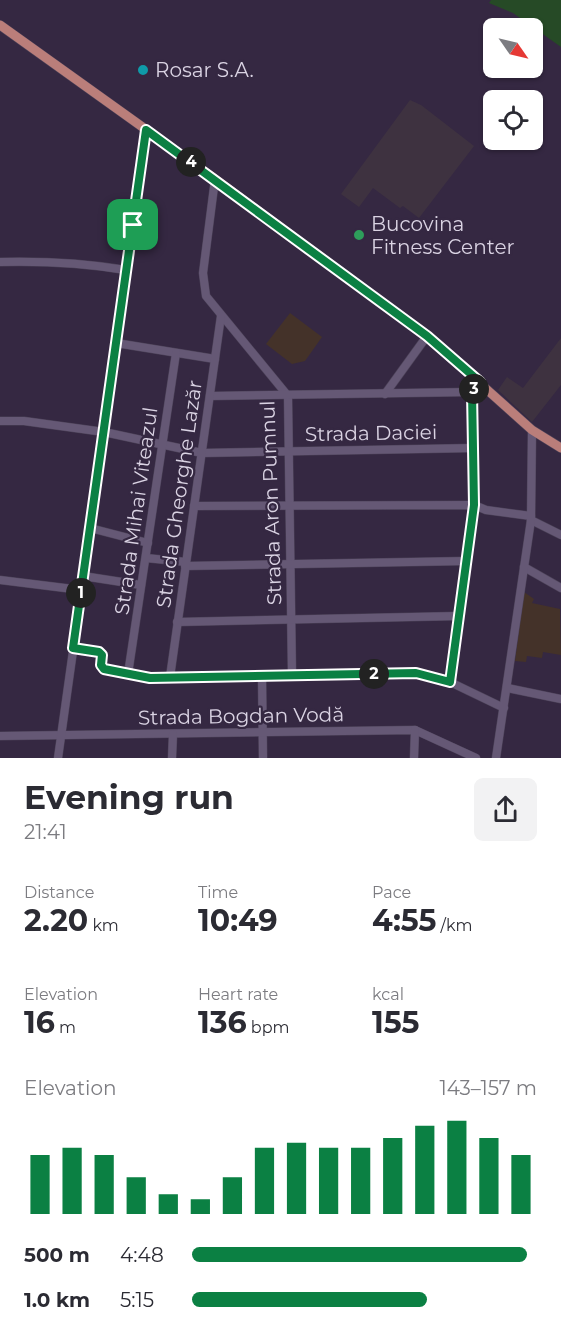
<!DOCTYPE html>
<html lang="en">
<head>
<meta charset="utf-8">
<style>
	body { margin:0; font-family:Montserrat,sans-serif; background:#f2f2f3; color:#2b2b33; height:100vh; display:flex; flex-direction:column; font-size:22px; white-space:nowrap }
	* { box-sizing:border-box; margin:0 }
	p { font-size:20px; color:#7c7c81 }
	.icon { flex:none; width:33px; height:33px; fill:none; stroke:currentColor; stroke-width:2; stroke-linecap:round; stroke-linejoin:round }
	.map { position:relative; height:758px; overflow:hidden }
	.details { display:flex; flex-direction:column; background:#fff; flex:1 }
	.details>* { flex:none }
	.needle { width:39px; rotate:124deg }
	.tools { position:absolute; left:483px; top:18px; display:grid; gap:12px }
	.tools a { display:grid; place-items:center; width:60px; height:60px; border-radius:9px; background:#fff; box-shadow:0 2px 4px #0004; font-size:30px }
	.pin { position:absolute; display:grid; place-items:center; width:51px; height:51px; color:#fff; margin:-26px; border-radius:12px; box-shadow:0 3px 9px #0006 }
	.km { position:absolute; width:30px; height:30px; margin:-15px; border-radius:50%; background:#222; color:#fff; font-size:16px; line-height:30px; text-align:center }
	.round { display:grid; place-items:center; flex:none; width:63px; height:63px; border-radius:9px; background:#f2f2f3 }
	.head { display:flex; align-items:center; justify-content:space-between; height:102px; padding:0 24px }
	h1 { font-size:33px; font-weight:700; line-height:45px }
	.stats { display:grid; grid-template-columns:repeat(3,1fr); gap:9px; height:102px; padding:6px 24px }
	.stats div { display:grid; align-content:center }
	.stats b { font-size:30px; font-weight:700 }
	.stats small { font-size:16px; font-weight:400 }
	.stats p { font-size:16px }
	.chart { height:168px; padding:12px 24px }
	.chart p { display:flex; justify-content:space-between }
	.chart svg { width:100%; height:108px; margin-top:6px; stroke:#0b8043; stroke-width:6 }
	ul { padding:0 24px; list-style:none; font-size:20px }
	li { display:grid; grid-template-columns:96px 72px 1fr; align-items:center; height:45px }
	li i { height:15px; border-radius:8px; background:#0b8043 }
	.map>svg:first-child { display:block }
	.industrial { fill:#3e3240 }
	.education { fill:#443229 }
	.green { fill:#264a26 }
	.lines { fill:none; stroke-linecap:round; stroke-linejoin:round }
	.minor-casing { stroke:#4d4359; stroke-width:9 }
	.major-casing { stroke:#4d4359; stroke-width:10 }
	.minor { stroke:#655875; stroke-width:8 }
	.major { stroke:#ba7e7a; stroke-width:9 }
	.route-casing { stroke:#fff; stroke-width:12 }
	.route { stroke:#0b8043; stroke-width:8 }
	.culture-dot { fill:#0f9aa8; stroke:#352842; stroke-width:2 }
	.leisure-dot { fill:#2e9e5b; stroke:#352842; stroke-width:2 }
	.labels { text-anchor:middle; stroke-width:4.5; stroke-linejoin:round; paint-order:stroke }
	.poi-label { font-size:20px; fill:#dad3e3; stroke:#352842; text-anchor:start }
	.street-label { font-size:20px; fill:#dad3e3; stroke:#352842 }
</style>
</head>
<body>
<div class="map">
<svg width="561" height="758" viewBox="0 0 561 758">
	<rect width="100%" height="100%" fill="#352842"/>
	<!-- industrial -->
	<g class="industrial">
		<path d="M410,100L421,105L474,146L419,218L403,206L400,208L373,188L359,207L341,194Z"/>
		<path d="M561,338V385L532,422L498,390L507,377L523,388Z"/>
	</g>
	<!-- education -->
	<g class="education">
		<path d="M290,313L322,337L305,361L292,364L266,344Z"/>
		<path d="M524,592L534,599L532,603L560,609L561,655L543,652L542,658L527,656L526,662L515,661Z"/>
	</g>
	<!-- green -->
	<path class="green" d="M491,0H561V47L513,13L489,3Z"/>
	<g class="lines">
		<defs>
			<g id="minor">
				<path d="M215,179L203,273L206,296L288,396L292,675"/>
				<path d="M0,262C43,261 84,263 126,270"/>
				<path d="M116,343L215,359"/>
				<path d="M385,394L427,336"/>
				<path d="M210,396L472,392"/>
				<path d="M0,421H24L104,432L202,453L474,448"/>
				<path d="M194,506L474,505L486,510L531,516"/>
				<path d="M531,520L561,535"/>
				<path d="M90,528L148,543"/>
				<path d="M146,558L186,562"/>
				<path d="M185,566L467,561"/>
				<path d="M524,567L561,588"/>
				<path d="M83,576L141,585"/>
				<path d="M0,580L81,590"/>
				<path d="M177,622L459,616"/>
				<path d="M73,648L99,652L102,655L101,665L104,669L150,678L415,673L450,682L504,708"/>
				<path d="M128,674L176,353"/>
				<path d="M262,676L263,758"/>
				<path d="M170,677L221,316"/>
				<path d="M450,682L474,505L472,392L480,382"/>
				<path d="M507,688L561,699"/>
				<path d="M0,736L415,730L476,758"/>
				<path d="M58,758L146,130"/>
				<path d="M172,758L173,734"/>
				<path d="M414,758L415,730"/>
				<path d="M496,758L531,520L532,430"/>
			</g>
			<path id="major" d="M0,25L215,179L427,336L532,430L561,448"/>
		</defs>
		<!-- minor casing -->
		<use href="#minor" class="minor-casing"/>
		<!-- major casing -->
		<use href="#major" class="major-casing"/>
		<!-- minor -->
		<use href="#minor" class="minor"/>
		<!-- major -->
		<use href="#major" class="major"/>
	</g>
	<g class="lines">
		<defs>
			<path id="route" d="M146,130L427,336L480,382L472,392L474,505L450,682L416,673L150,678L104,669L101,665L102,655L99,652L73,648Z"/>
		</defs>
		<!-- route casing -->
		<use href="#route" class="route-casing"/>
		<!-- route -->
		<use href="#route" class="route"/>
	</g>
	<!-- markers -->
	<circle class="culture-dot" cx="143" cy="70" r="6"/>
	<circle class="leisure-dot" cx="359" cy="235" r="6"/>
	<g class="labels">
		<!-- poi labels -->
		<g class="poi-label">
			<text x="155" y="77">Rosar S.A.</text>
			<text x="371" y="231">Bucovina<tspan x="371" dy="23">Fitness Center</tspan></text>
		</g>
		<!-- street labels -->
		<g class="street-label">
			<text transform="translate(371 433) rotate(-1)" y="7">Strada Daciei</text>
			<text transform="translate(179 494) rotate(-82)" y="7">Strada Gheorghe Lazăr</text>
			<text transform="translate(271 503) rotate(-92)" y="7">Strada Aron Pumnul</text>
			<text transform="translate(136 511) rotate(-82)" y="7">Strada Mihai Viteazul</text>
			<text transform="translate(241 716) rotate(-1)" y="7">Strada Bogdan Vodă</text>
		</g>
	</g>
</svg>
<div class="tools">
<a><svg class="needle" viewBox="-14 -14 28 28"><path d="M0-13l5 13h-10z" fill="#e53935"/><path d="M0 13l5-13h-10z" fill="#7c7c81"/></svg></a>
<a><svg class="icon" aria-label="locate" viewBox="0 0 24 24"><circle cx="12" cy="12" r="6"/><path d="M12 2v4M12 18v4M2 12h4M18 12h4"/></svg></a>
</div>
<div class="pin" style="left:133px;top:225px;background:#1e9e55"><svg class="icon" aria-label="arrive" viewBox="0 0 24 24"><path d="M6 21V4h12l-3 4 3 4H6"/></svg></div>
<b class="km" style="left:81px;top:593px">1</b>
<b class="km" style="left:374px;top:674px">2</b>
<b class="km" style="left:474px;top:389px">3</b>
<b class="km" style="left:191px;top:162px">4</b>
</div>
<section class="details">
<div class="head"><div><h1>Evening run</h1><p>21:41</p></div><a class="round"><svg class="icon" aria-label="share" viewBox="0 0 24 24"><path d="M12 15V3M7 8l5-5 5 5M5 13v7h14v-7"/></svg></a></div>
<div class="stats">
<div><p>Distance</p><b>2.20<small> km</small></b></div>
<div><p>Time</p><b>10:49</b></div>
<div><p>Pace</p><b>4:55<small> /km</small></b></div>
</div>
<div class="stats">
<div><p>Elevation</p><b>16<small> m</small></b></div>
<div><p>Heart rate</p><b>136<small> bpm</small></b></div>
<div><p>kcal</p><b>155</b></div>
</div>
<div class="chart"><p><span>Elevation</span>143–157 m</p>
<svg viewBox="0 0 160 44" preserveAspectRatio="none"><path d="M5 44V20M15 44V17M25 44V20M35 44V29M45 44V36M55 44V38M65 44V29M75 44V17M85 44V15M95 44V17M105 44V17M115 44V13M125 44V8M135 44V6M145 44V13M155 44V20"/></svg>
</div>
<ul>
<li><b>500 m</b>4:48<i style="width:97%"></i></li>
<li><b>1.0 km</b>5:15<i style="width:68%"></i></li>
</ul>
</section>
</body>
</html>
